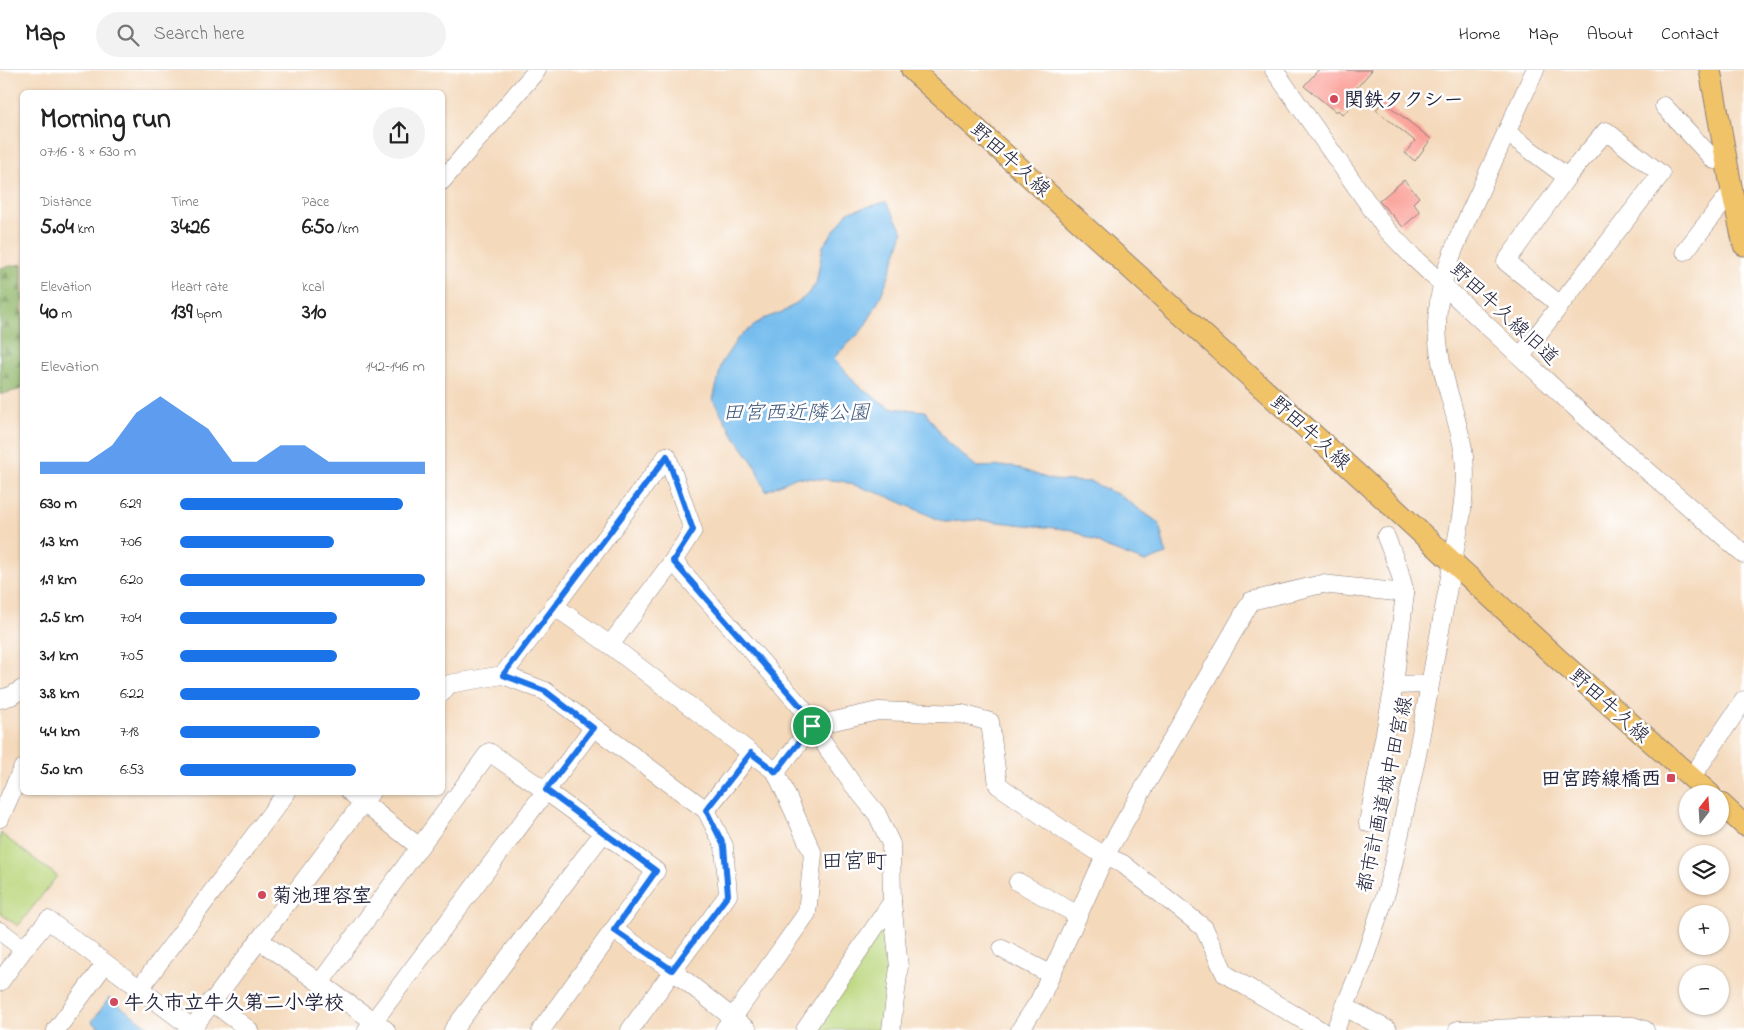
<!DOCTYPE html>
<html lang="en">
<head>
<meta charset="utf-8">
<style>
	body { margin:0; font-family:"Indie Flower","Klee One",sans-serif; background:#f2f2f2; color:#222; height:100vh; display:flex; flex-direction:column; font-size:19px; white-space:nowrap }
	* { box-sizing:border-box; margin:0 }
	p { font-size:16px; color:#767676 }
	.icon { flex:none; width:28px; height:28px; fill:none; stroke:currentColor; stroke-width:2; stroke-linecap:round; stroke-linejoin:round }
	.map { position:relative; flex:1; overflow:hidden }
	.side { position:absolute; left:20px; top:20px; width:425px; height:705px; display:flex; flex-direction:column; background:#fff; border-radius:8px; box-shadow:0 1px 4px #0004 }
	.side>* { flex:none }
	.needle { width:32px; rotate:17deg }
	.tools { position:absolute; left:1679px; top:715px; display:grid; gap:10px }
	.tools a { display:grid; place-items:center; width:50px; height:50px; border-radius:50%; background:#fff; box-shadow:0 1px 4px #0004; font-size:25px }
	.pin { position:absolute; display:grid; place-items:center; width:42px; height:42px; color:#fff; margin:-21px; border:2px solid #fff; border-radius:50%; box-shadow:0 1px 5px #0007 }
	.round { display:grid; place-items:center; flex:none; width:52px; height:52px; border-radius:26px; background:#f2f2f2 }
	.headline { display:flex; align-items:center; justify-content:space-between; height:85px; padding:0 20px }
	h1 { font-size:28px; font-weight:700; line-height:38px }
	.metrics { display:grid; grid-template-columns:repeat(3,1fr); gap:8px; height:85px; padding:5px 20px }
	.metrics div { display:grid; align-content:center }
	.metrics b { font-size:21px; font-weight:700 }
	.metrics small { font-size:14px; font-weight:400 }
	.metrics p { font-size:14px }
	.chart { height:140px; padding:10px 20px }
	.chart p { display:flex; justify-content:space-between }
	.chart svg { width:100%; height:90px; margin-top:5px; fill:#1a73e8; opacity:.7 }
	ul { padding:0 20px; list-style:none; font-size:16px }
	li { display:grid; grid-template-columns:80px 60px 1fr; align-items:center; height:38px }
	li i { height:12px; border-radius:6px; background:#1a73e8 }
	header { display:flex; align-items:center; gap:30px; box-sizing:border-box; height:70px; padding:0 25px; background:#fff; border-bottom:1px solid #e0e0e0 }
	header strong { font-size:24px }
	nav { display:flex; gap:28px; margin-inline-start:auto; font-size:18px }
	.search { width:350px; height:45px; background:#f2f2f2; display:flex; align-items:center; gap:12px; box-sizing:border-box; padding:0 18px; border-radius:28px; color:#767676; font-size:19px }
	.map>svg:first-child { display:block }
	.forest { fill:url(#forest-firs); stroke:#5a6c54 }
	.green { fill:#bad67c; stroke:#6e7c5c }
	.water { fill:#76bdee; stroke:#4c7094 }
	.building { fill:#fba099 }
	.lines { fill:none; stroke-linecap:round; stroke-linejoin:round }
	.minor-casing { stroke:#8b7e7b; stroke-width:19 }
	.major-casing { stroke:#8b7e7b; stroke-width:23 }
	.minor { stroke:#fff; stroke-width:18 }
	.major { stroke:#f1c369; stroke-width:21 }
	.route-casing { stroke:#fff; stroke-width:10 }
	.route { stroke:#1a73e8; stroke-width:6 }
	.poi-dot { fill:#d1495b; stroke:#fff; stroke-width:2 }
	.labels { text-anchor:middle; stroke-width:5; stroke-linejoin:round; paint-order:stroke }
	.poi-label { font-size:20px; font-weight:bold; fill:#22223b; stroke:#fff; text-anchor:start }
	.street-label { font-size:20px; fill:#22223b; stroke:#fff }
	.water-label { font-size:21px; font-style:italic; fill:#3f587a; stroke:#fff }
	.quarter-label { font-size:22px; fill:#22223b; stroke:#fff }
</style>
</head>
<body>
<header>
<strong>Map</strong>
<div class="search"><svg class="icon" aria-label="search" viewBox="0 0 24 24"><circle cx="10" cy="10" r="6"/><path d="M15 15l6 6"/></svg>Search here</div>
<nav><a>Home</a><a>Map</a><a>About</a><a>Contact</a></nav>
</header>
<div class="map">
<svg width="1744" height="960" viewBox="0 0 1744 960">
	<defs>
		<pattern id="forest-firs" width="22" height="20" patternUnits="userSpaceOnUse" patternTransform="scale(1.25)"><rect width="22" height="20" fill="#93b76c"/><path d="M5 1l3.5 6h-7zM16 11l3.5 6h-7z" fill="#78945a"/></pattern>
	</defs>
	<rect width="100%" height="100%" fill="#fff"/>
	<filter id="ink" filterUnits="userSpaceOnUse"><feTurbulence type="fractalNoise" baseFrequency=".02" numOctaves="2"/><feDisplacementMap in="SourceGraphic" scale="10" xChannelSelector="R" yChannelSelector="G"/><feConvolveMatrix kernelMatrix="1 2 1 2 8 2 1 2 1" color-interpolation-filters="sRGB"/></filter>
	<filter id="wash" filterUnits="userSpaceOnUse"><feTurbulence type="fractalNoise" baseFrequency=".0096" numOctaves="4" result="noise"/><feDisplacementMap in="SourceGraphic" scale="20" xChannelSelector="R" yChannelSelector="G"/><feGaussianBlur stdDeviation="1.12" result="paint"/><feColorMatrix in="noise" values="0 0 0 0 0 0 0 0 0 0 0 0 0 0 0 0 0 1.4 0 .05"/><feComposite in="paint" operator="in"/></filter>
	<g filter="url(#wash)">
		<rect width="100%" height="100%" fill="#f4d9bb"/>
		<!-- forest -->
		<path class="forest" d="M22,194V319L2,324H0V198Z"/>
		<!-- green -->
		<g class="green">
			<path d="M0,763L57,806L18,856L0,843Z"/>
			<path d="M892,832L891,960H805Z"/>
		</g>
		<!-- water -->
		<g class="water">
			<path d="M886,132L903,162C893,195 882,231 862,260C854,270 842,278 834,288L857,315L890,338L925,341L946,371L977,397L1012,396L1052,410L1091,412L1119,425L1159,453L1166,484L1145,492L1108,478L1073,460L979,450L944,452L884,425L842,411L797,407L766,421L754,394L734,366L713,330L722,292L738,268L763,249L785,241L806,226L816,214L823,176L848,142Z"/>
			<path d="M109,928L153,960H103L92,952Z"/>
		</g>
		<g id="blocks">
			<!-- building -->
			<g class="building">
				<path d="M1318,0H1372L1353,22L1359,27L1343,45L1338,40L1336,42L1304,16Z"/>
				<path d="M1383,31L1431,69L1415,91L1405,83L1415,71L1376,40Z"/>
				<path d="M1404,110L1419,127L1413,133L1420,142L1403,157L1379,131Z"/>
			</g>
		</g>
	</g>
	<g filter="url(#ink)">
		<use href="#blocks" fill-opacity="0" stroke="#8b7e7b" stroke-width="1"/>
		<g class="lines">
			<defs>
				<g id="minor">
					<path d="M1274,0L1386,159L1414,188L1592,353L1744,484"/>
					<path d="M1664,36L1714,90L1726,89"/>
					<path d="M1506,62L1567,107"/>
					<path d="M442,111L537,0"/>
					<path d="M1685,181L1732,121"/>
					<path d="M1521,286L1661,104L1606,61L1567,107L1506,192L1559,234"/>
					<path d="M673,491L802,638L812,656L851,712L877,744L891,774L892,832L899,897L891,960"/>
					<path d="M554,536L610,575L751,683"/>
					<path d="M610,575L673,491L693,460L667,386"/>
					<path d="M503,605L667,386"/>
					<path d="M1394,615L1429,614"/>
					<path d="M442,623L449,614L503,605L545,621L706,740L724,776L728,825L630,960"/>
					<path d="M0,629L11,626L22,619"/>
					<path d="M1692,707L1744,630"/>
					<path d="M350,722L418,776"/>
					<path d="M706,740L751,683L776,702L812,656L878,641L962,644L990,652L998,715L1066,762L1105,786L1123,794L1204,858L1225,904L1320,960"/>
					<path d="M0,748L22,699"/>
					<path d="M1368,753L1394,615L1405,523L1399,500L1386,467"/>
					<path d="M1018,812L1078,845"/>
					<path d="M614,860L672,900L748,960"/>
					<path d="M0,861L24,879L48,850L192,958"/>
					<path d="M259,870L386,960"/>
					<path d="M1002,879L1050,904"/>
					<path d="M0,912L24,879"/>
					<path d="M320,913L489,682L546,721L656,801L541,960"/>
					<path d="M140,918L287,722"/>
					<path d="M211,931L249,960"/>
					<path d="M1345,937L1388,960"/>
					<path d="M56,960L105,894"/>
					<path d="M191,960L371,722"/>
					<path d="M367,960L593,658"/>
					<path d="M453,960L604,762"/>
					<path d="M724,960L807,843L813,784L776,702"/>
					<path d="M805,960L892,832"/>
					<path d="M1020,960L1039,931L1105,786L1251,531L1322,514L1405,523"/>
					<path d="M1335,960L1363,893L1387,820L1395,786L1417,685L1461,447C1464,425 1467,401 1463,379C1455,335 1437,299 1437,253C1438,206 1461,162 1480,121C1498,80 1517,40 1535,0"/>
					<path d="M1458,960L1572,956H1633L1645,960"/>
				</g>
				<g id="major">
					<path d="M912,0L1357,404L1558,589L1710,724"/>
					<path d="M1710,0L1731,116L1744,175"/>
					<path d="M1720,733L1744,755"/>
				</g>
			</defs>
			<!-- minor casing -->
			<use href="#minor" class="minor-casing"/>
			<!-- major casing -->
			<use href="#major" class="major-casing"/>
			<!-- minor -->
			<use href="#minor" class="minor"/>
			<!-- major -->
			<use href="#major" class="major"/>
		</g>
	</g>
	<g class="lines" filter="url(#ink)">
		<defs>
			<path id="route" d="M667,386L693,460L673,491L802,638L812,656L776,702L751,683L706,740L724,776L728,825L672,900L614,860L656,801L546,720L593,658L545,621L503,605Z"/>
		</defs>
		<!-- route casing -->
		<use href="#route" class="route-casing"/>
		<!-- route -->
		<use href="#route" class="route"/>
	</g>
	<!-- markers -->
	<g class="poi-dot">
		<circle cx="1334" cy="29" r="5"/>
		<rect x="1666" y="703" width="10" height="10" rx="2.5"/>
		<circle cx="262" cy="825" r="5"/>
		<circle cx="114" cy="932" r="5"/>
	</g>
	<g class="labels">
		<!-- poi labels -->
		<g class="poi-label">
			<text x="1344" y="36">関鉄タクシー</text>
			<text x="1661" y="715" text-anchor="end">田宮跨線橋西</text>
			<text x="272" y="832">菊池理容室</text>
			<text x="124" y="939">牛久市立牛久第二小学校</text>
		</g>
		<!-- street labels -->
		<g class="street-label">
			<text transform="translate(1011 89) rotate(42)" y="7">野田牛久線</text>
			<text transform="translate(1505 243) rotate(43)" y="7">野田牛久線旧道</text>
			<text transform="translate(1311 362) rotate(42)" y="7">野田牛久線</text>
			<text transform="translate(1610 635) rotate(42)" y="7">野田牛久線</text>
			<text transform="translate(1384 724) rotate(-78)" y="7">都市計画道城中田宮線</text>
		</g>
		<!-- water labels -->
		<g class="water-label">
			<text x="796" y="349">田宮西近隣公園</text>
		</g>
		<!-- quarter labels -->
		<g class="quarter-label">
			<text x="854" y="798">田宮町</text>
		</g>
	</g>
</svg>
<div class="tools">
<a><svg class="needle" viewBox="-14 -14 28 28"><path d="M0-13l5 13h-10z" fill="#e53935"/><path d="M0 13l5-13h-10z" fill="#767676"/></svg></a>
<a><svg class="icon" aria-label="layers" viewBox="0 0 24 24"><path d="M12 4l9 5-9 5-9-5zM3 14l9 5 9-5"/></svg></a>
<a>+</a>
<a>−</a>
</div>
<div class="pin" style="left:812px;top:656px;background:#1e9e55"><svg class="icon" aria-label="arrive" viewBox="0 0 24 24"><path d="M6 21V4h12l-3 4 3 4H6"/></svg></div>
<section class="side">
<div class="headline"><div><h1>Morning run</h1><p>07:16 · 8 × 630 m</p></div><a class="round"><svg class="icon" aria-label="share" viewBox="0 0 24 24"><path d="M12 15V3M7 8l5-5 5 5M5 13v7h14v-7"/></svg></a></div>
<div class="metrics">
<div><p>Distance</p><b>5.04<small> km</small></b></div>
<div><p>Time</p><b>34:26</b></div>
<div><p>Pace</p><b>6:50<small> /km</small></b></div>
</div>
<div class="metrics">
<div><p>Elevation</p><b>40<small> m</small></b></div>
<div><p>Heart rate</p><b>139<small> bpm</small></b></div>
<div><p>kcal</p><b>310</b></div>
</div>
<div class="chart"><p><span>Elevation</span>142–146 m</p>
<svg viewBox="0 0 160 44" preserveAspectRatio="none"><path d="M0 44V38L10 38L20 38L30 30L40 14L50 6L60 14L70 22L80 38L90 38L100 30L110 30L120 38L130 38L140 38L150 38L160 38V44z"/></svg>
</div>
<ul>
<li><b>630 m</b>6:29<i style="width:91%"></i></li>
<li><b>1.3 km</b>7:06<i style="width:63%"></i></li>
<li><b>1.9 km</b>6:20<i style="width:100%"></i></li>
<li><b>2.5 km</b>7:04<i style="width:64%"></i></li>
<li><b>3.1 km</b>7:05<i style="width:64%"></i></li>
<li><b>3.8 km</b>6:22<i style="width:98%"></i></li>
<li><b>4.4 km</b>7:18<i style="width:57%"></i></li>
<li><b>5.0 km</b>6:53<i style="width:72%"></i></li>
</ul>
</section>
</div>
</body>
</html>
